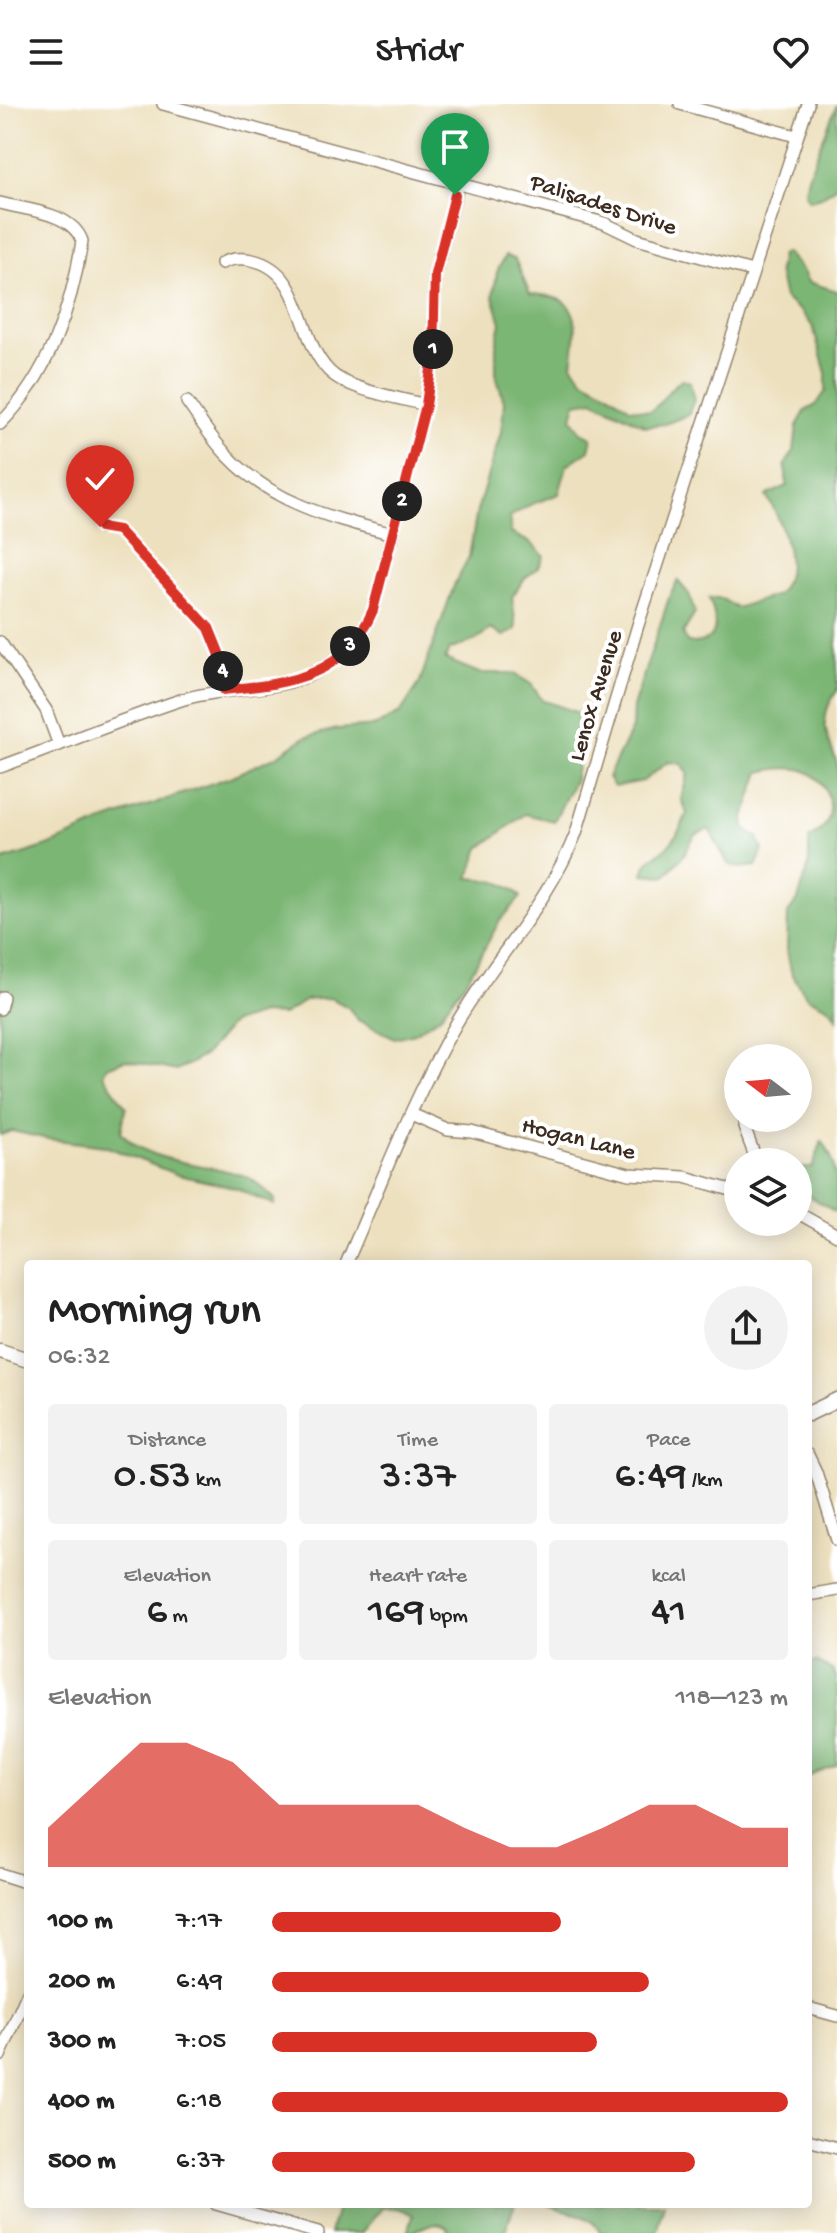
<!DOCTYPE html>
<html lang="en">
<head>
<meta charset="utf-8">
<style>
	body { margin:0; font-family:"Gochi Hand",sans-serif; background:#f2f2f2; color:#222; height:100vh; display:flex; flex-direction:column; font-size:30px; white-space:nowrap }
	* { box-sizing:border-box; margin:0 }
	p { font-size:26px; color:#767676 }
	.icon { flex:none; width:44px; height:44px; fill:none; stroke:currentColor; stroke-width:2; stroke-linecap:round; stroke-linejoin:round }
	.map { position:relative; flex:1; overflow:hidden }
	.panel { position:absolute; left:24px; top:1156px; width:788px; height:948px; display:flex; flex-direction:column; background:#fff; border-radius:8px; box-shadow:0 4px 20px #0003 }
	.panel>* { flex:none }
	.needle { width:52px; rotate:286deg }
	.controls { position:absolute; left:724px; top:940px; display:grid; gap:16px }
	.controls a { display:grid; place-items:center; width:88px; height:88px; border-radius:50%; background:#fff; box-shadow:0 4px 20px #0003; font-size:40px }
	.pin { position:absolute; display:grid; place-items:center; width:68px; height:68px; color:#fff; margin:-82px -34px; border-radius:50% 50% 50% 0; rotate:-45deg; box-shadow:0 0 8px #0007 }
	.pin .icon { rotate:45deg }
	.km { position:absolute; width:40px; height:40px; margin:-20px; border-radius:50%; background:#222; color:#fff; font-size:22px; line-height:40px; text-align:center }
	.round { display:grid; place-items:center; flex:none; width:84px; height:84px; border-radius:42px; background:#f2f2f2 }
	.headline { display:flex; align-items:center; justify-content:space-between; height:136px; padding:0 24px }
	h1 { font-size:44px; font-weight:600; line-height:60px }
	.figures { display:grid; grid-template-columns:repeat(3,1fr); gap:12px; height:136px; padding:8px 24px }
	.figures div { display:grid; align-content:center; border-radius:8px; background:#f2f2f2; text-align:center }
	.figures b { font-size:40px; font-weight:600 }
	.figures small { font-size:22px; font-weight:400 }
	.figures p { font-size:22px }
	.chart { height:224px; padding:16px 24px }
	.chart p { display:flex; justify-content:space-between }
	.chart svg { width:100%; height:144px; margin-top:8px; fill:#d93025; opacity:.7 }
	ul { padding:0 24px; list-style:none; font-size:26px }
	li { display:grid; grid-template-columns:128px 96px 1fr; align-items:center; height:60px }
	li i { height:20px; border-radius:10px; background:#d93025 }
	header { display:flex; justify-content:space-between; align-items:center; height:104px; padding:0 24px; background:#fff; font-size:36px; font-weight:600 }
	.map>svg:first-child { display:block }
	.forest { fill:#7bb674; stroke:#5b7049; stroke-width:2 }
	.lines { fill:none; stroke-linecap:round; stroke-linejoin:round }
	.minor-casing { stroke:#94856e; stroke-width:14 }
	.major-casing { stroke:#94856e; stroke-width:17 }
	.minor { stroke:#fff; stroke-width:11 }
	.major { stroke:#fff; stroke-width:14 }
	.route-casing { stroke:#fff; stroke-width:16 }
	.route { stroke:#d93025; stroke-width:10 }
	.labels { text-anchor:middle; stroke-width:8; stroke-linejoin:round; paint-order:stroke }
	.street-label { font-size:24px; fill:#3b2a1e; stroke:#fff }
</style>
</head>
<body>
<header><svg class="icon" aria-label="menu" viewBox="0 0 24 24"><path d="M4 6h16M4 12h16M4 18h16"/></svg>Stridr<svg class="icon" aria-label="heart" viewBox="0 0 24 24"><path d="M12 20l-8-8c-3-5 5-10 8-4 3-6 11-1 8 4z"/></svg></header>
<div class="map">
<svg width="837" height="2129" viewBox="0 0 837 2129">
	<rect width="100%" height="100%" fill="#fff"/>
	<filter id="ink" filterUnits="userSpaceOnUse"><feTurbulence type="fractalNoise" baseFrequency=".0125" numOctaves="2"/><feDisplacementMap in="SourceGraphic" scale="16" xChannelSelector="R" yChannelSelector="G"/><feConvolveMatrix kernelMatrix="1 2 1 2 8 2 1 2 1" color-interpolation-filters="sRGB"/></filter>
	<filter id="wash" filterUnits="userSpaceOnUse"><feTurbulence type="fractalNoise" baseFrequency=".006" numOctaves="4" result="noise"/><feDisplacementMap in="SourceGraphic" scale="32" xChannelSelector="R" yChannelSelector="G"/><feGaussianBlur stdDeviation="1.8" result="paint"/><feColorMatrix in="noise" values="0 0 0 0 0 0 0 0 0 0 0 0 0 0 0 0 0 1.4 0 .05"/><feComposite in="paint" operator="in"/></filter>
	<g filter="url(#wash)">
		<rect width="100%" height="100%" fill="#ede0be"/>
		<!-- forest -->
		<g class="forest">
			<path d="M837,0V82L821,93L809,96L805,89L808,72Z"/>
			<path d="M786,148L803,168L808,178L837,187V587C817,614 826,631 837,659V915L831,905L807,893L792,871L787,848L788,809L798,796L809,761V735C815,730 824,725 827,718C837,697 821,668 798,665C786,663 772,665 760,668L744,713L745,725L757,732L763,746L756,762L740,764L728,760L709,725L695,731L683,752L665,772L643,770C648,752 652,756 665,745C676,735 682,722 687,709L681,695L688,669L682,660L668,658L643,677L614,683L608,673L632,624L633,603L670,491L678,477L689,490L695,509L683,529L687,539C721,541 718,518 709,494H721L736,504L777,491C780,486 785,479 787,474C794,452 779,410 766,392L787,382L785,361L794,347L797,322L805,307L816,301L826,287V269L813,223L801,208L784,194L778,167L781,150Z"/>
			<path d="M505,152L515,155L530,190C583,192 578,217 572,260L583,275L606,287L630,304L650,307C664,299 667,283 683,275L690,278L694,296L688,311L665,320L646,322L593,296L576,299L572,314L581,328L592,333L589,346L567,361L559,390L532,400L510,413L511,429L531,439L544,452L539,463L525,474L512,493L516,525L504,532L490,525L476,536L449,546L445,555L479,569H513L531,580L542,596L587,612L589,617L579,649L575,675L554,717L525,710L480,744L469,774C489,776 508,777 521,793L499,818L470,871L439,913L414,929L395,934L358,916L348,903L331,894L306,896L283,911L262,910L232,919L205,951L176,967L125,956L107,963L103,970L126,1003L121,1028C150,1062 205,1058 245,1072C256,1076 266,1088 275,1095L274,1101L236,1084L178,1071L105,1042L48,1035L12,1027L0,1031V757L48,742L107,716L230,673L277,652L305,633L338,625L376,622L400,609L419,580L455,479L469,453L477,407L501,328L504,298L496,271V242L501,219L493,192L497,168Z"/>
			<path d="M822,1037C837,1055 837,1084 837,1109L798,1085V1064H812Z"/>
			<path d="M816,1558L832,1566L837,1574V1661L808,1673V1560Z"/>
			<path d="M338,2100H515L504,2129H448V2123C432,2113 423,2126 408,2129L413,2111C402,2104 395,2103 382,2104L361,2129H330Z"/>
			<path d="M547,2100H664L657,2129H600C593,2109 564,2108 547,2100Z"/>
		</g>
	</g>
	<g filter="url(#ink)">
		<g class="lines">
			<defs>
				<g id="minor">
					<path d="M163,0L604,119L637,135L752,167"/>
					<path d="M680,0L796,32"/>
					<path d="M0,99C25,106 72,108 82,137C72,203 48,272 0,320"/>
					<path d="M222,159C232,154 242,154 252,156C305,167 297,235 329,267C347,286 400,294 426,301"/>
					<path d="M187,298C200,316 212,336 228,352C273,400 332,414 393,430"/>
					<path d="M100,423L118,426L209,524L220,551L224,586"/>
					<path d="M0,538L46,606L59,641"/>
					<path d="M0,663C61,641 122,615 184,595C227,582 277,589 316,568C341,554 362,533 373,506L426,301L433,251L435,170L459,78"/>
					<path d="M0,905L3,893"/>
					<path d="M411,1010L448,1026L472,1028L629,1070L685,1073L738,1088"/>
					<path d="M744,1023L757,1058"/>
					<path d="M798,1109L837,1131"/>
					<path d="M346,1160C381,1080 412,996 456,920C494,855 548,800 576,729L638,521L808,0"/>
					<path d="M808,1351L816,1368L837,1436"/>
					<path d="M808,1491L837,1486"/>
					<path d="M0,1770L28,1779"/>
					<path d="M808,1904L837,1912"/>
					<path d="M0,1952L28,1888"/>
					<path d="M808,2036L837,2044"/>
					<path d="M216,2100L318,2129"/>
				</g>
				<g id="major">
					<path d="M0,1247L28,1256"/>
					<path d="M808,1310L837,1296"/>
				</g>
			</defs>
			<!-- minor casing -->
			<use href="#minor" class="minor-casing"/>
			<!-- major casing -->
			<use href="#major" class="major-casing"/>
			<!-- minor -->
			<use href="#minor" class="minor"/>
			<!-- major -->
			<use href="#major" class="major"/>
		</g>
	</g>
	<g class="lines" filter="url(#ink)">
		<defs>
			<path id="route" d="M100,423L118,426L209,524L220,551L224,586C288,579 344,575 373,506L426,301L433,251L435,170L455,91"/>
		</defs>
		<!-- route casing -->
		<use href="#route" class="route-casing"/>
		<!-- route -->
		<use href="#route" class="route"/>
	</g>
	<g class="labels">
		<!-- street labels -->
		<g class="street-label">
			<text transform="translate(604 99) rotate(18)" y="8">Palisades Drive</text>
			<text transform="translate(594 591) rotate(-73)" y="8">Lenox Avenue</text>
			<text transform="translate(579 1033) rotate(14)" y="8">Hogan Lane</text>
		</g>
	</g>
</svg>
<div class="controls">
<a><svg class="needle" viewBox="-14 -14 28 28"><path d="M0-13l5 13h-10z" fill="#e53935"/><path d="M0 13l5-13h-10z" fill="#767676"/></svg></a>
<a><svg class="icon" aria-label="layers" viewBox="0 0 24 24"><path d="M12 4l9 5-9 5-9-5zM3 14l9 5 9-5"/></svg></a>
</div>
<div class="pin" style="left:455px;top:91px;background:#1e9e55"><svg class="icon" aria-label="arrive" viewBox="0 0 24 24"><path d="M6 21V4h12l-3 4 3 4H6"/></svg></div>
<div class="pin" style="left:100px;top:423px;background:#d93025"><svg class="icon" aria-label="check" viewBox="0 0 24 24"><path d="M5 12l5 5 9-10"/></svg></div>
<b class="km" style="left:433px;top:245px">1</b>
<b class="km" style="left:402px;top:397px">2</b>
<b class="km" style="left:350px;top:542px">3</b>
<b class="km" style="left:223px;top:567px">4</b>
<section class="panel">
<div class="headline"><div><h1>Morning run</h1><p>06:32</p></div><a class="round"><svg class="icon" aria-label="share" viewBox="0 0 24 24"><path d="M12 15V3M7 8l5-5 5 5M5 13v7h14v-7"/></svg></a></div>
<div class="figures">
<div><p>Distance</p><b>0.53<small> km</small></b></div>
<div><p>Time</p><b>3:37</b></div>
<div><p>Pace</p><b>6:49<small> /km</small></b></div>
</div>
<div class="figures">
<div><p>Elevation</p><b>6<small> m</small></b></div>
<div><p>Heart rate</p><b>169<small> bpm</small></b></div>
<div><p>kcal</p><b>41</b></div>
</div>
<div class="chart"><p><span>Elevation</span>118–123 m</p>
<svg viewBox="0 0 160 44" preserveAspectRatio="none"><path d="M0 44V32L10 19L20 6L30 6L40 12L50 25L60 25L70 25L80 25L90 32L100 38L110 38L120 32L130 25L140 25L150 32L160 32V44z"/></svg>
</div>
<ul>
<li><b>100 m</b>7:17<i style="width:56%"></i></li>
<li><b>200 m</b>6:49<i style="width:73%"></i></li>
<li><b>300 m</b>7:05<i style="width:63%"></i></li>
<li><b>400 m</b>6:18<i style="width:100%"></i></li>
<li><b>500 m</b>6:37<i style="width:82%"></i></li>
</ul>
</section>
</div>
</body>
</html>
